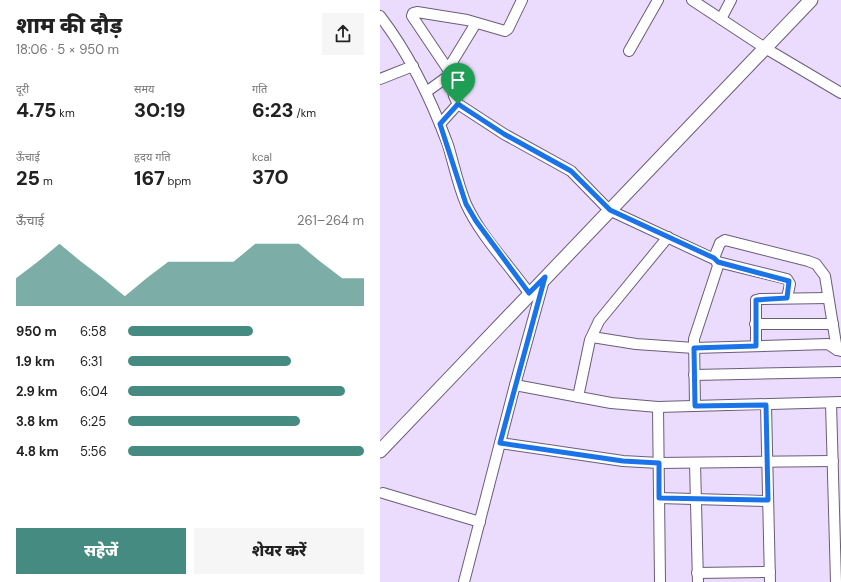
<!DOCTYPE html>
<html lang="hi">
<head>
<meta charset="utf-8">
<style>
	body { margin:0; font-family:"DM Sans","Noto Sans Devanagari",sans-serif; background:#f6f6f6; color:#222; height:100vh; display:flex; flex-direction:column; font-size:15px; white-space:nowrap }
	* { box-sizing:border-box; margin:0 }
	p { font-size:13px; color:#767676 }
	.icon { flex:none; width:22px; height:22px; fill:none; stroke:currentColor; stroke-width:2; stroke-linecap:round; stroke-linejoin:round }
	.map { position:relative; flex:1; overflow:hidden }
	.drawer { display:flex; flex-direction:column; background:#fff; width:380px }
	.drawer>* { flex:none }
	.pin { position:absolute; display:grid; place-items:center; width:34px; height:34px; color:#fff; margin:-41px -17px; border-radius:50% 50% 50% 0; rotate:-45deg; box-shadow:0 0 4px #0007 }
	.pin .icon { rotate:45deg }
	.round { display:grid; place-items:center; flex:none; width:42px; height:42px; border-radius:0px; background:#f6f6f6 }
	.summary { display:flex; align-items:center; justify-content:space-between; height:68px; padding:0 16px }
	h1 { font-size:22px; font-weight:800; line-height:30px }
	.metrics { display:grid; grid-template-columns:repeat(3,1fr); gap:6px; height:68px; padding:4px 16px }
	.metrics div { display:grid; align-content:center }
	.metrics b { font-size:20px; font-weight:800 }
	.metrics small { font-size:11px; font-weight:400 }
	.metrics p { font-size:11px }
	.chart { height:112px; padding:8px 16px }
	.chart p { display:flex; justify-content:space-between }
	.chart svg { width:100%; height:72px; margin-top:4px; fill:#468b81; opacity:.7 }
	.cta { display:flex; gap:8px; margin-top:auto; padding:8px 16px }
	.cta a { flex:1; height:46px; border-radius:0px; background:#468b81; color:#fff; font-size:16px; font-weight:800; line-height:46px; text-align:center }
	.cta a+a { background:#f6f6f6; color:#222 }
	ul { padding:0 16px; list-style:none; font-size:13px }
	li { display:grid; grid-template-columns:64px 48px 1fr; align-items:center; height:30px }
	li i { height:10px; border-radius:5px; background:#468b81 }
	main { display:flex; flex:1; min-height:0 }
	.map>svg:first-child { display:block }
	.lines { fill:none; stroke-linecap:round; stroke-linejoin:round }
	.minor-casing { stroke:#6b5d7a; stroke-width:12 }
	.major-casing { stroke:#6b5d7a; stroke-width:15 }
	.minor { stroke:#fff; stroke-width:10 }
	.major { stroke:#fff; stroke-width:13 }
	.route-casing { stroke:#fff; stroke-width:8 }
	.route { stroke:#1a73e8; stroke-width:5 }
</style>
</head>
<body>
<main>
<section class="drawer">
<div class="summary"><div><h1>शाम की दौड़</h1><p>18:06 · 5 × 950 m</p></div><a class="round"><svg class="icon" aria-label="share" viewBox="0 0 24 24"><path d="M12 15V3M7 8l5-5 5 5M5 13v7h14v-7"/></svg></a></div>
<div class="metrics">
<div><p>दूरी</p><b>4.75<small> km</small></b></div>
<div><p>समय</p><b>30:19</b></div>
<div><p>गति</p><b>6:23<small> /km</small></b></div>
</div>
<div class="metrics">
<div><p>ऊँचाई</p><b>25<small> m</small></b></div>
<div><p>हृदय गति</p><b>167<small> bpm</small></b></div>
<div><p>kcal</p><b>370</b></div>
</div>
<div class="chart"><p><span>ऊँचाई</span>261–264 m</p>
<svg viewBox="0 0 160 44" preserveAspectRatio="none"><path d="M0 44V27L10 17L20 6L30 17L40 27L50 38L60 27L70 17L80 17L90 17L100 17L110 6L120 6L130 6L140 17L150 27L160 27V44z"/></svg>
</div>
<ul>
<li><b>950 m</b>6:58<i style="width:53%"></i></li>
<li><b>1.9 km</b>6:31<i style="width:69%"></i></li>
<li><b>2.9 km</b>6:04<i style="width:92%"></i></li>
<li><b>3.8 km</b>6:25<i style="width:73%"></i></li>
<li><b>4.8 km</b>5:56<i style="width:100%"></i></li>
</ul>
<div class="cta"><a>सहेजें</a><a>शेयर करें</a></div>
</section>
<div class="map">
<svg width="461" height="582" viewBox="0 0 461 582">
	<rect width="100%" height="100%" fill="#ebdbfc"/>
	<g class="lines">
		<defs>
			<g id="minor">
				<path d="M142,0L128,29L125,31L87,20L37,12L33,13L32,16L69,71L74,96L78,104L124,134L191,171L229,210L336,260L338,266L314,339L315,406"/>
				<path d="M312,0L385,48L461,93"/>
				<path d="M0,16C30,55 51,99 68,145C74,165 78,185 86,204C100,235 129,265 149,293"/>
				<path d="M341,19L351,0"/>
				<path d="M249,51L278,0"/>
				<path d="M68,69L96,23"/>
				<path d="M0,79L33,66"/>
				<path d="M46,92L70,75"/>
				<path d="M60,124L78,104"/>
				<path d="M334,258L340,243L345,240L428,261L436,264L445,276L457,350"/>
				<path d="M338,262L407,279L410,284L407,298"/>
				<path d="M375,324H453"/>
				<path d="M212,337L256,344L314,348L448,344L457,350L461,351"/>
				<path d="M376,346V300L380,299L448,298"/>
				<path d="M314,375L461,372"/>
				<path d="M135,385L231,403L278,407L461,402"/>
				<path d="M198,397L210,340L219,321L288,237"/>
				<path d="M451,403L456,582"/>
				<path d="M386,405L390,582"/>
				<path d="M278,407L280,582"/>
				<path d="M120,443L243,461L279,463L453,461"/>
				<path d="M315,463L318,582"/>
				<path d="M3,493L100,522"/>
				<path d="M279,498L388,501"/>
				<path d="M317,573L390,572"/>
				<path d="M84,582L135,385L164,280"/>
			</g>
			<path id="major" d="M0,451L431,0"/>
		</defs>
		<!-- minor casing -->
		<use href="#minor" class="minor-casing"/>
		<!-- major casing -->
		<use href="#major" class="major-casing"/>
		<!-- minor -->
		<use href="#minor" class="minor"/>
		<!-- major -->
		<use href="#major" class="major"/>
	</g>
	<g class="lines">
		<defs>
			<path id="route" d="M78,104L124,134L191,171L230,210L334,258L338,262L409,281L407,298L376,300V346L314,348L315,406L386,405L388,500L279,498V463L243,461L120,443L165,277L149,293L96,221L86,204L60,124Z"/>
		</defs>
		<!-- route casing -->
		<use href="#route" class="route-casing"/>
		<!-- route -->
		<use href="#route" class="route"/>
	</g>
</svg>
<div class="pin" style="left:78px;top:104px;background:#1e9e55"><svg class="icon" aria-label="arrive" viewBox="0 0 24 24"><path d="M6 21V4h12l-3 4 3 4H6"/></svg></div>
</div>
</main>
</body>
</html>
